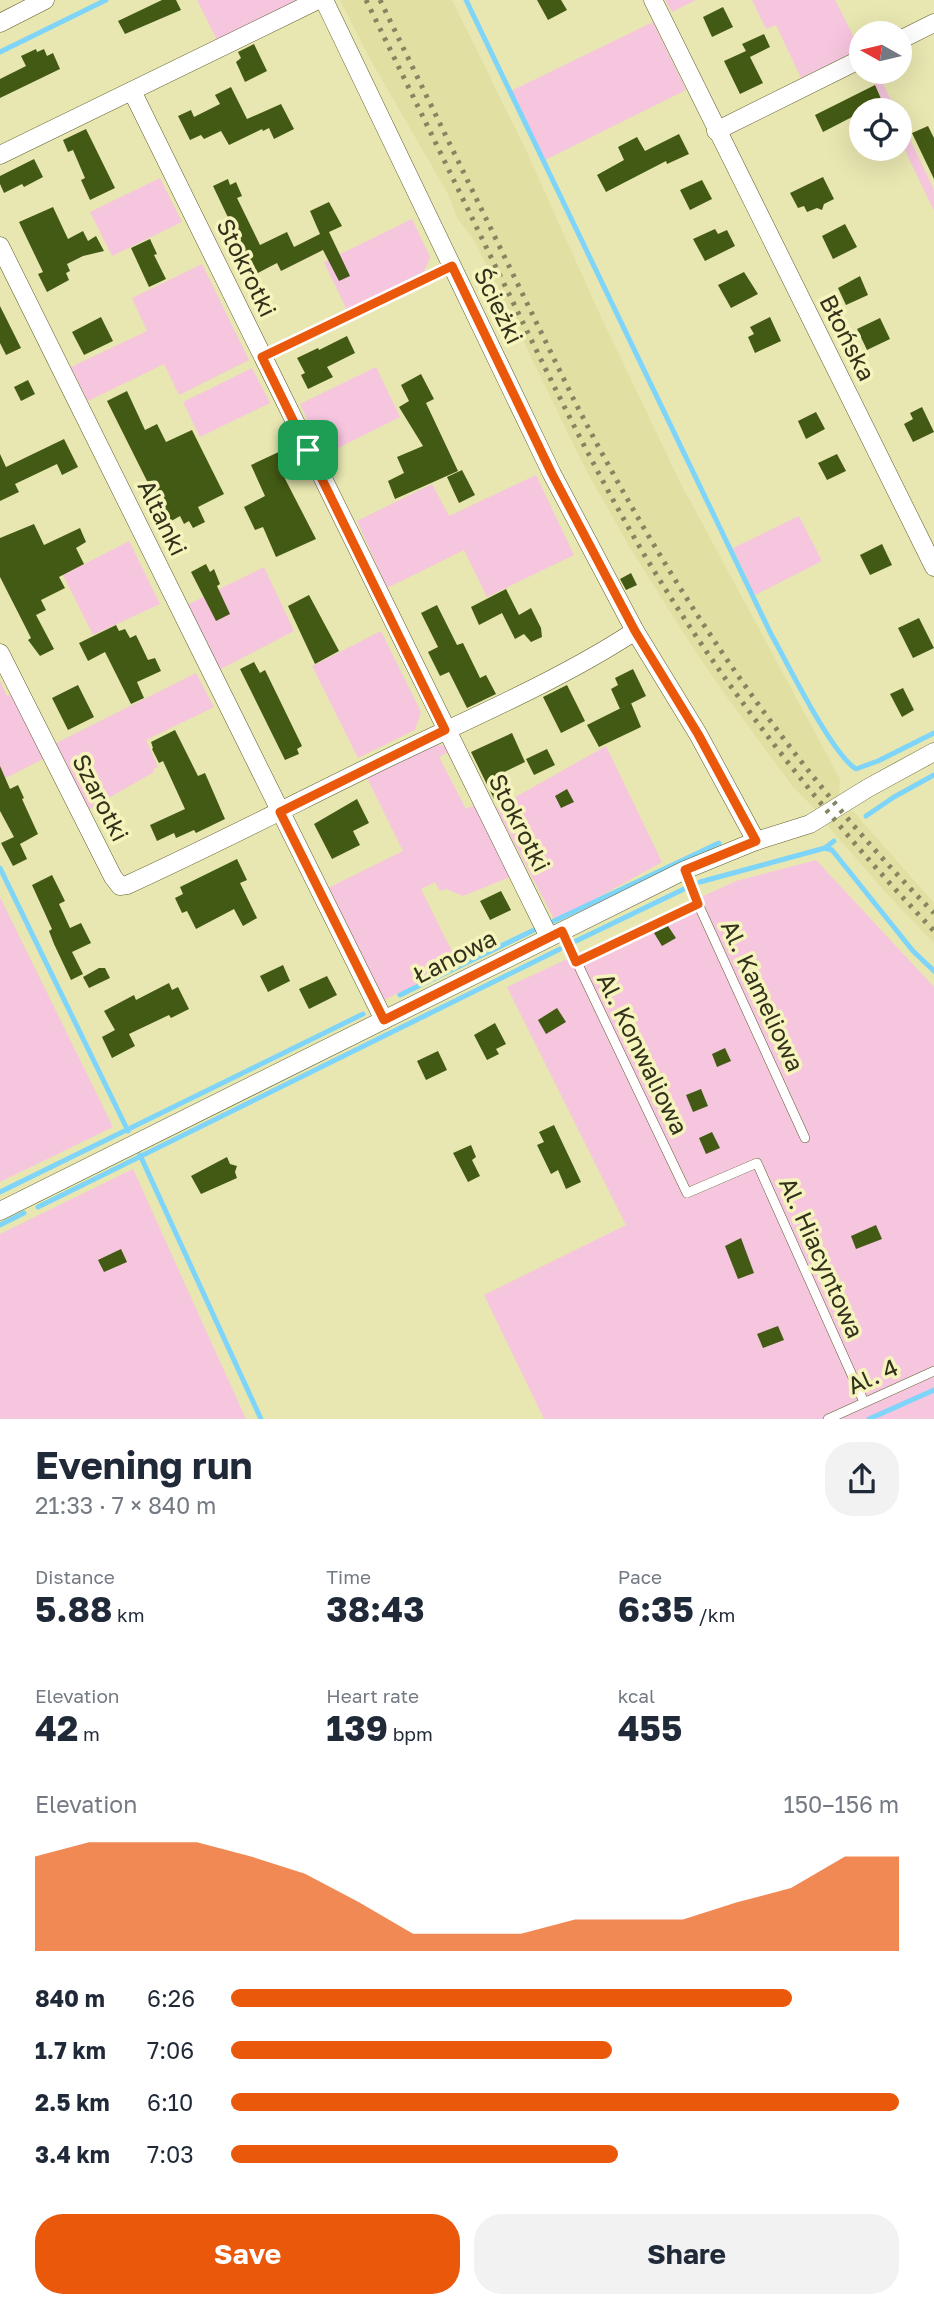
<!DOCTYPE html>
<html lang="en">
<head>
<meta charset="utf-8">
<style>
	body { margin:0; font-family:"Golos Text",sans-serif; background:#f2f2f3; color:#1f2937; height:100vh; display:flex; flex-direction:column; font-size:26px; white-space:nowrap }
	* { box-sizing:border-box; margin:0 }
	p { font-size:23px; color:#747a83 }
	.icon { flex:none; width:38px; height:38px; fill:none; stroke:currentColor; stroke-width:2; stroke-linecap:round; stroke-linejoin:round }
	.map { position:relative; height:1419px; overflow:hidden }
	.sheet { display:flex; flex-direction:column; background:#fff; flex:1 }
	.sheet>* { flex:none }
	.needle { width:46px; rotate:278deg }
	.controls { position:absolute; left:849px; top:21px; display:grid; gap:14px }
	.controls a { display:grid; place-items:center; width:63px; height:63px; border-radius:50%; background:#fff; box-shadow:0 7px 28px #0002; font-size:35px }
	.pin { position:absolute; display:grid; place-items:center; width:60px; height:60px; color:#fff; margin:-30px; border-radius:14px; box-shadow:0 4px 10px #0006 }
	.round { display:grid; place-items:center; flex:none; width:74px; height:74px; border-radius:28px; background:#f2f2f3 }
	.summary { display:flex; align-items:center; justify-content:space-between; height:119px; padding:0 35px }
	h1 { font-size:38px; font-weight:700; line-height:52px }
	.metrics { display:grid; grid-template-columns:repeat(3,1fr); gap:10px; height:119px; padding:7px 35px }
	.metrics div { display:grid; align-content:center }
	.metrics b { font-size:35px; font-weight:700 }
	.metrics small { font-size:19px; font-weight:400 }
	.metrics p { font-size:19px }
	.chart { height:196px; padding:14px 35px }
	.chart p { display:flex; justify-content:space-between }
	.chart svg { width:100%; height:126px; margin-top:7px; fill:#ea580c; opacity:.7 }
	.cta { display:flex; gap:14px; margin-top:auto; padding:14px 35px }
	.cta a { flex:1; height:80px; border-radius:28px; background:#ea580c; color:#fff; font-size:28px; font-weight:700; line-height:80px; text-align:center }
	.cta a+a { background:#f2f2f3; color:#1f2937 }
	ul { padding:0 35px; list-style:none; font-size:23px }
	li { display:grid; grid-template-columns:112px 84px 1fr; align-items:center; height:52px }
	li i { height:18px; border-radius:9px; background:#ea580c }
	.map>svg:first-child { display:block }
	.built { fill:#e1dfa1 }
	.green { fill:#f6c5de }
	.lines { fill:none; stroke-linecap:round; stroke-linejoin:round }
	.stream { stroke:#7ed5f9; stroke-width:5 }
	.building { fill:#435a14 }
	.service-casing { stroke:#5f5c2b; stroke-width:10 }
	.minor-casing { stroke:#5f5c2b; stroke-width:19 }
	.service { stroke:#fff; stroke-width:9 }
	.minor { stroke:#fff; stroke-width:18 }
	.rail { stroke:#868561; stroke-width:5; stroke-dasharray:3.5 7; stroke-linecap:butt }
	.route-casing { stroke:#fff; stroke-width:14 }
	.route { stroke:#ea580c; stroke-width:9 }
	.labels { text-anchor:middle; stroke-width:7; stroke-linejoin:round; paint-order:stroke }
	.street-label { font-size:24px; fill:#32311c; stroke:#f6f4bd }
</style>
</head>
<body>
<div class="map">
<svg width="934" height="1419" viewBox="0 0 934 1419">
	<rect width="100%" height="100%" fill="#e8e7b1"/>
	<!-- built -->
	<g class="built">
		<path d="M340,0H452L526,150L601,317L681,484L840,779L839,795L816,810L793,787L727,697L695,651L629,546L586,470L474,240L457,218L448,194L370,59Z"/>
		<path d="M852,810L934,903V943L889,896L827,825Z"/>
	</g>
	<!-- green -->
	<g class="green">
		<path d="M197,0H306L219,44Z"/>
		<path d="M665,0H696L672,12Z"/>
		<path d="M752,0H835L860,49L801,78L776,25L766,29Z"/>
		<path d="M653,22L686,90L545,160L511,91Z"/>
		<path d="M869,72H877L896,110H886Z"/>
		<path d="M900,118L934,190V211L900,140Z"/>
		<path d="M160,178L182,222L112,256L90,212Z"/>
		<path d="M412,219L430,257L424,272L347,310L324,262Z"/>
		<path d="M202,264L249,360L179,395L164,364L88,401L71,367L147,331L132,298Z"/>
		<path d="M376,367L400,417L324,455L300,404Z"/>
		<path d="M252,368L270,403L200,437L183,402Z"/>
		<path d="M536,475L574,555L487,597L464,550L387,588L357,521L432,484L449,516Z"/>
		<path d="M799,516L822,561L755,595L733,548Z"/>
		<path d="M129,541L160,604L93,635L63,575Z"/>
		<path d="M264,567L294,631L219,670L187,605Z"/>
		<path d="M381,631L421,712L415,730L358,758L312,666Z"/>
		<path d="M196,673L214,707L146,740L158,767L153,769L154,772L86,811L52,745Z"/>
		<path d="M0,681L7,696L14,693L43,759L0,781Z"/>
		<path d="M434,744L445,746L448,752L439,757L466,809L475,805L510,877L463,896L446,889L440,891L435,882L421,889L458,964L384,1000L328,888L403,851L366,776Z"/>
		<path d="M606,746L662,862L555,921L496,808Z"/>
		<path d="M816,860L934,987V1419H544L484,1295L626,1225L507,987L736,881Z"/>
		<path d="M0,897L113,1127L0,1182Z"/>
		<path d="M133,1169L246,1419H0V1234Z"/>
	</g>
	<g class="lines">
		<!-- stream -->
		<g class="stream">
			<path d="M466,0L771,634C788,664 831,753 856,769L878,761L934,733"/>
			<path d="M0,52L106,0"/>
			<path d="M866,816L894,797L934,775"/>
			<path d="M825,848L834,841"/>
			<path d="M0,868L128,1131"/>
			<path d="M700,882L825,848L832,850L913,951L934,971"/>
			<path d="M554,921L719,843"/>
			<path d="M576,941L684,889"/>
			<path d="M400,995L534,930"/>
			<path d="M140,1155L261,1419"/>
			<path d="M0,1192L363,1014"/>
			<path d="M38,1207L560,949"/>
			<path d="M0,1225L24,1213"/>
			<path d="M869,1419L934,1390"/>
		</g>
	</g>
	<!-- building -->
	<g class="building">
		<path d="M162,0H176L181,10L125,34L118,21Z"/>
		<path d="M537,0H561L567,10L548,20Z"/>
		<path d="M723,7L733,27L712,37L703,17Z"/>
		<path d="M764,34L770,47L750,57L763,83L740,94L724,61L746,51L742,44Z"/>
		<path d="M254,44L267,71L245,82L236,62L241,58L238,52Z"/>
		<path d="M36,49L37,52L44,49L47,56L53,53L60,69L0,98V79L26,66L21,56Z"/>
		<path d="M875,85L886,110H861V136L852,117L823,132L815,115Z"/>
		<path d="M231,87L247,119L281,104L294,129L274,139L269,128L263,131L262,129L229,145L221,131L204,139L201,135L190,140L178,116L191,110L194,117L220,104L215,95Z"/>
		<path d="M928,126L934,138V179L912,133Z"/>
		<path d="M86,129L115,188L90,200L81,180L85,178L73,150L68,152L63,140Z"/>
		<path d="M679,134L689,154L667,164L666,161L606,192L597,175L624,160L618,147L637,137L645,151Z"/>
		<path d="M34,159L43,177L24,187L22,184L4,193L0,184V176Z"/>
		<path d="M823,177L834,199L824,204L822,210L817,208L807,212L804,206L798,208L790,193Z"/>
		<path d="M228,179L230,185L236,182L242,196L237,198L260,245L287,232L294,247L320,234L310,211L329,202L342,226L329,232L350,276L339,281L323,250L281,271L277,263L254,275L251,269L249,270L241,254L245,253L213,186Z"/>
		<path d="M702,180L712,199L690,210L680,190Z"/>
		<path d="M53,207L68,239L83,231L88,241L96,236L104,251L83,256L67,264L70,271L66,273L69,280L47,292L38,274L43,272L19,222Z"/>
		<path d="M845,224L857,247L833,259L822,236Z"/>
		<path d="M715,229L718,234L727,230L735,246L705,261L693,239Z"/>
		<path d="M150,239L157,254L154,255L166,279L149,287L131,248Z"/>
		<path d="M744,272L758,294L731,308L718,285Z"/>
		<path d="M860,276L868,295L846,305L838,288Z"/>
		<path d="M0,306L21,348L6,355L0,343Z"/>
		<path d="M101,317L113,341L84,355L72,332Z"/>
		<path d="M770,317L781,341L755,353L748,337L754,334L750,327Z"/>
		<path d="M880,318L890,339L867,350L857,329Z"/>
		<path d="M347,336L355,353L327,367L333,377L308,389L301,375L305,373L297,358L318,348L319,350Z"/>
		<path d="M421,374L434,399L426,403L458,471L395,499L388,481L404,473L397,457L423,446L399,407L409,401L401,385Z"/>
		<path d="M28,380L35,394L21,401L14,387Z"/>
		<path d="M127,391L145,430L157,424L166,442L192,430L224,494L198,507L205,522L193,528L189,521L184,524L180,516L168,523L107,401Z"/>
		<path d="M922,407L934,432L913,442L904,424L913,419L910,413Z"/>
		<path d="M816,412L825,429L806,439L798,421Z"/>
		<path d="M64,439L78,467L62,475L57,464L15,484L19,492L0,501V454L6,467Z"/>
		<path d="M283,450L292,468L282,473L316,539L276,557L263,527L255,530L244,507L265,496L251,465Z"/>
		<path d="M837,454L846,471L827,480L818,463Z"/>
		<path d="M462,470L475,495L459,503L447,477Z"/>
		<path d="M34,524L44,545L80,528L86,542L76,548L84,564L59,577L65,588L41,600L46,610L36,615L54,649L40,656L28,640L31,638L0,577V538Z"/>
		<path d="M882,544L892,565L870,575L860,555Z"/>
		<path d="M206,564L210,572L214,569L220,584L217,586L230,614L216,621L191,572Z"/>
		<path d="M631,573L637,585L626,590L620,579Z"/>
		<path d="M506,589L519,615L531,608L541,628L542,637L531,642L524,634L515,639L502,613L479,625L471,607Z"/>
		<path d="M309,595L339,651L315,664L288,606Z"/>
		<path d="M437,605L457,645L463,643L480,678L486,675L496,694L467,708L449,672L440,676L428,652L438,647L421,613Z"/>
		<path d="M919,618L934,648L913,658L898,628Z"/>
		<path d="M116,625L119,631L125,629L130,638L136,635L148,660L155,658L161,671L137,682L144,698L131,704L105,652L88,661L79,643Z"/>
		<path d="M254,662L260,673L265,670L302,746L297,749L299,754L285,760L240,669Z"/>
		<path d="M633,669L646,696L620,709L611,689L618,685L615,678Z"/>
		<path d="M78,685L94,717L68,730L52,698Z"/>
		<path d="M567,685L585,721L561,733L543,697Z"/>
		<path d="M903,688L914,710L902,717L890,694Z"/>
		<path d="M631,703L641,727L599,747L587,725Z"/>
		<path d="M175,730L198,776L205,773L225,819L196,833L194,830L176,838L174,833L157,841L150,825L185,809L163,761L159,763L152,749L153,748L151,742Z"/>
		<path d="M512,733L525,762L498,775L507,793L494,799L471,752Z"/>
		<path d="M547,749L555,765L534,775L526,759Z"/>
		<path d="M0,766L10,789L18,785L24,798L22,799L38,834L20,844L27,859L13,866L1,843L14,837L0,811Z"/>
		<path d="M567,789L574,802L561,808L555,796Z"/>
		<path d="M357,799L369,823L353,831L360,845L332,859L314,824Z"/>
		<path d="M237,859L247,880L240,883L257,918L243,926L234,909L196,929L187,911L182,913L175,898L183,894L180,887Z"/>
		<path d="M52,875L65,901L59,904L70,928L81,923L91,943L72,952L83,974L71,980L54,944L49,931L52,929L32,885Z"/>
		<path d="M501,891L511,910L490,920L480,901Z"/>
		<path d="M668,926L676,938L662,946L654,933Z"/>
		<path d="M283,965L290,981L268,992L260,976Z"/>
		<path d="M99,968H105L110,978L89,988L83,977Z"/>
		<path d="M327,976L337,995L309,1009L299,989Z"/>
		<path d="M169,983L172,990L178,987L189,1009L171,1018L169,1015L129,1034L135,1046L112,1058L102,1037L115,1030L104,1011L134,995L136,1000Z"/>
		<path d="M557,1008L566,1022L546,1034L538,1020Z"/>
		<path d="M495,1023L506,1044L496,1049L499,1054L487,1060L474,1035Z"/>
		<path d="M725,1048L731,1061L717,1067L712,1054Z"/>
		<path d="M438,1051L447,1070L426,1080L417,1061Z"/>
		<path d="M701,1089L708,1106L693,1112L686,1095Z"/>
		<path d="M554,1125L581,1182L566,1189L558,1170L551,1174L537,1145L544,1142L539,1132Z"/>
		<path d="M712,1132L720,1148L706,1154L699,1138Z"/>
		<path d="M471,1145L476,1157L472,1160L480,1176L468,1182L453,1153Z"/>
		<path d="M227,1157L230,1164L237,1166L235,1172L237,1178L201,1194L191,1176Z"/>
		<path d="M876,1225L882,1239L856,1249L851,1236Z"/>
		<path d="M741,1238L754,1273L738,1279L725,1246Z"/>
		<path d="M121,1249L127,1262L104,1272L98,1260Z"/>
		<path d="M778,1326L784,1340L763,1348L757,1334Z"/>
	</g>
	<g class="lines">
		<defs>
			<g id="service">
				<path d="M262,357L452,266"/>
				<path d="M685,870L694,895L805,1138"/>
				<path d="M562,931L687,1193L757,1163L864,1402"/>
				<path d="M576,962L698,904"/>
				<path d="M828,1419L934,1371"/>
			</g>
			<g id="minor">
				<path d="M324,0L552,474L635,631L698,734L756,841"/>
				<path d="M653,0L934,567"/>
				<path d="M0,23L45,0"/>
				<path d="M900,40L934,23"/>
				<path d="M132,91L549,937"/>
				<path d="M716,131L861,59"/>
				<path d="M0,155L318,0"/>
				<path d="M0,246L384,1020"/>
				<path d="M0,653L113,877L120,886L127,885C217,844 305,798 394,755C473,717 562,679 635,631"/>
				<path d="M0,1211L685,870L756,841L810,824L868,788L934,752"/>
			</g>
		</defs>
		<!-- service casing -->
		<use href="#service" class="service-casing"/>
		<!-- minor casing -->
		<use href="#minor" class="minor-casing"/>
		<!-- service -->
		<use href="#service" class="service"/>
		<!-- minor -->
		<use href="#minor" class="minor"/>
		<!-- rail -->
		<g class="rail">
			<path d="M366,0C407,84 448,168 489,253C539,355 587,458 645,556C727,692 825,816 934,931"/>
			<path d="M380,0L573,398C669,586 785,762 934,913"/>
		</g>
	</g>
	<g class="lines">
		<defs>
			<path id="route" d="M452,266L552,474L635,631L698,734L756,841L685,870L698,904L576,962L562,931L384,1020L280,812L445,730L262,357Z"/>
		</defs>
		<!-- route casing -->
		<use href="#route" class="route-casing"/>
		<!-- route -->
		<use href="#route" class="route"/>
	</g>
	<g class="labels">
		<!-- street labels -->
		<g class="street-label">
			<text transform="translate(246 268) rotate(64)" y="8">Stokrotki</text>
			<text transform="translate(498 306) rotate(64)" y="8">Ścieżki</text>
			<text transform="translate(847 338) rotate(63)" y="8">Błońska</text>
			<text transform="translate(162 518) rotate(64)" y="8">Altanki</text>
			<text transform="translate(100 798) rotate(63)" y="8">Szarotki</text>
			<text transform="translate(519 823) rotate(63)" y="8">Stokrotki</text>
			<text transform="translate(455 957) rotate(-27)" y="8">Łanowa</text>
			<text transform="translate(762 996) rotate(65)" y="8">Al. Kameliowa</text>
			<text transform="translate(642 1054) rotate(64)" y="8">Al. Konwaliowa</text>
			<text transform="translate(821 1258) rotate(66)" y="8">Al. Hiacyntowa</text>
			<text transform="translate(873 1377) rotate(-24)" y="8">Al. 4</text>
		</g>
	</g>
</svg>
<div class="controls">
<a><svg class="needle" viewBox="-14 -14 28 28"><path d="M0-13l5 13h-10z" fill="#e53935"/><path d="M0 13l5-13h-10z" fill="#747a83"/></svg></a>
<a><svg class="icon" aria-label="locate" viewBox="0 0 24 24"><circle cx="12" cy="12" r="6"/><path d="M12 2v4M12 18v4M2 12h4M18 12h4"/></svg></a>
</div>
<div class="pin" style="left:308px;top:450px;background:#1e9e55"><svg class="icon" aria-label="arrive" viewBox="0 0 24 24"><path d="M6 21V4h12l-3 4 3 4H6"/></svg></div>
</div>
<section class="sheet">
<div class="summary"><div><h1>Evening run</h1><p>21:33 · 7 × 840 m</p></div><a class="round"><svg class="icon" aria-label="share" viewBox="0 0 24 24"><path d="M12 15V3M7 8l5-5 5 5M5 13v7h14v-7"/></svg></a></div>
<div class="metrics">
<div><p>Distance</p><b>5.88<small> km</small></b></div>
<div><p>Time</p><b>38:43</b></div>
<div><p>Pace</p><b>6:35<small> /km</small></b></div>
</div>
<div class="metrics">
<div><p>Elevation</p><b>42<small> m</small></b></div>
<div><p>Heart rate</p><b>139<small> bpm</small></b></div>
<div><p>kcal</p><b>455</b></div>
</div>
<div class="chart"><p><span>Elevation</span>150–156 m</p>
<svg viewBox="0 0 160 44" preserveAspectRatio="none"><path d="M0 44V11L10 6L20 6L30 6L40 11L50 17L60 27L70 38L80 38L90 38L100 33L110 33L120 33L130 27L140 22L150 11L160 11V44z"/></svg>
</div>
<ul>
<li><b>840 m</b>6:26<i style="width:84%"></i></li>
<li><b>1.7 km</b>7:06<i style="width:57%"></i></li>
<li><b>2.5 km</b>6:10<i style="width:100%"></i></li>
<li><b>3.4 km</b>7:03<i style="width:58%"></i></li>
</ul>
<div class="cta"><a>Save</a><a>Share</a></div>
</section>
</body>
</html>
